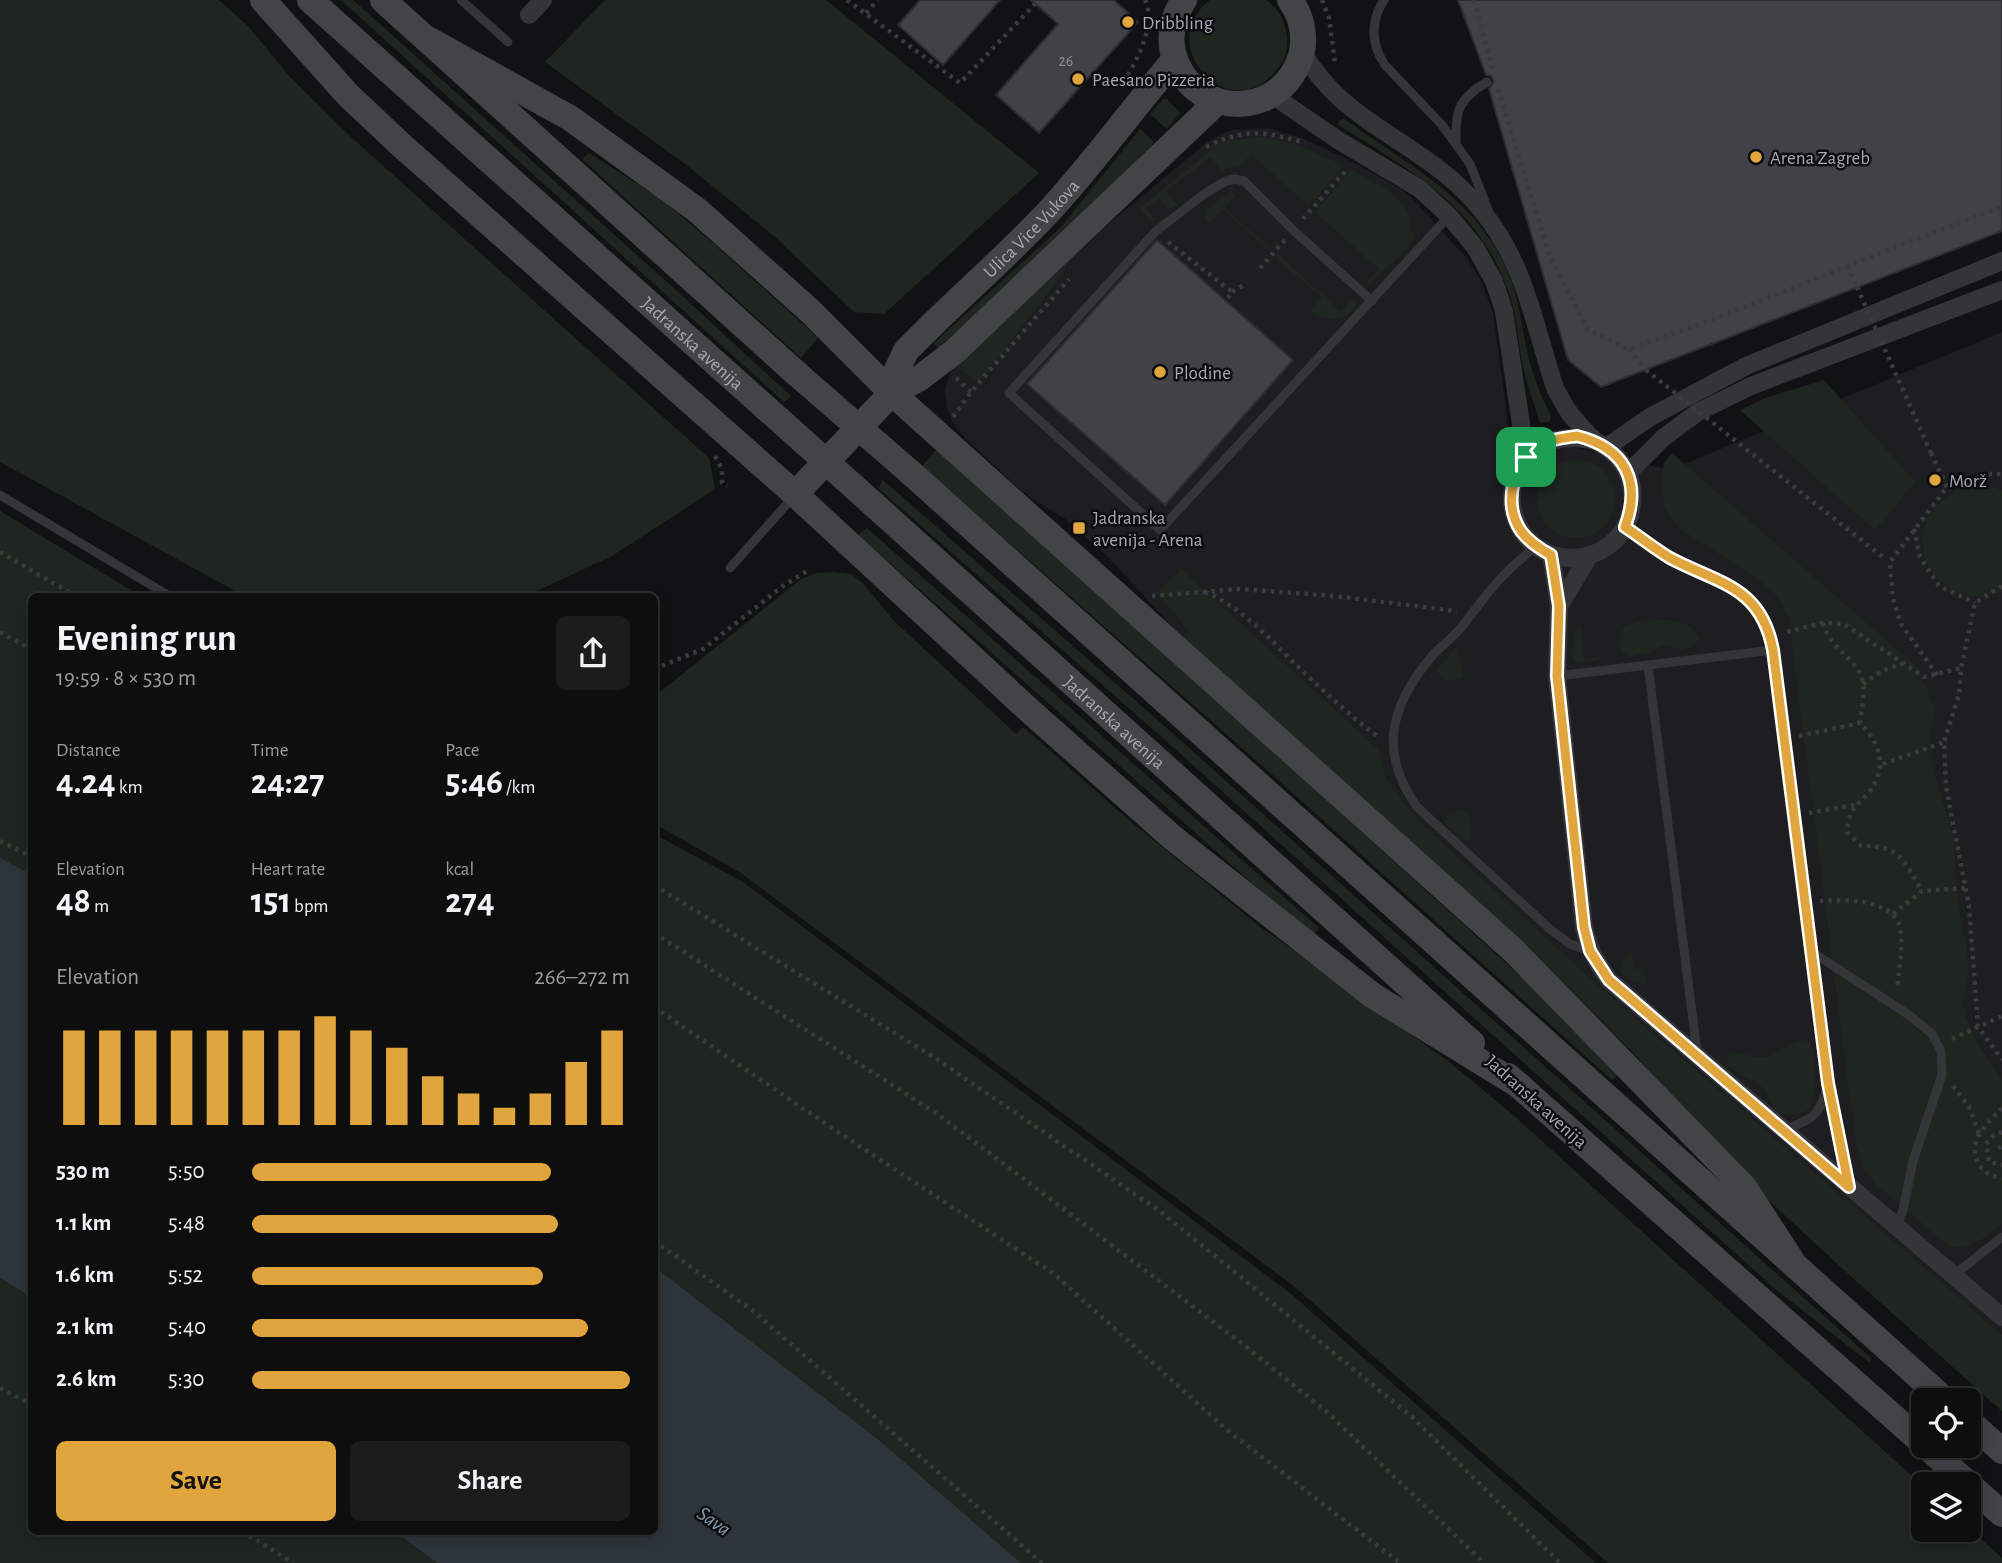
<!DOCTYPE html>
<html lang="en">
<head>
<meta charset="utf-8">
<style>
	body { margin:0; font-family:"Alegreya Sans",sans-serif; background:#1c1c1d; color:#f1f3f6; height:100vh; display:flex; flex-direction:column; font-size:26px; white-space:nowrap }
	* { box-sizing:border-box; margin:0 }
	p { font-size:23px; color:#9b9c9e }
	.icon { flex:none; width:38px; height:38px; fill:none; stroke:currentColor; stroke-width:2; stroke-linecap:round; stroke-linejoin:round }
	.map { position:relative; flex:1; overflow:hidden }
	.drawer { position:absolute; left:28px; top:593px; width:630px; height:942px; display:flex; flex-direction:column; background:#0e0e0f; border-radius:10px; box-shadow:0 4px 18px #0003,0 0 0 2px #2e2e2f }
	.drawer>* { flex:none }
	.buttons { position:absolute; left:1911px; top:1388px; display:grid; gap:14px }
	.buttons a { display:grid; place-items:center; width:70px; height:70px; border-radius:10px; background:#0e0e0f; box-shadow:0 4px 18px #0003,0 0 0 2px #2e2e2f; font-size:35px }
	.pin { position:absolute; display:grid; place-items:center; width:60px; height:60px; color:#fff; margin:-30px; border-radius:14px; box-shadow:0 4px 10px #0006 }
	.round { display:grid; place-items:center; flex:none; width:74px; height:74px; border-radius:10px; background:#1c1c1d }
	.overview { display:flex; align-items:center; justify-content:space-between; height:119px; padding:0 28px }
	h1 { font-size:38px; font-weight:600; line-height:52px }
	.stats { display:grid; grid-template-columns:repeat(3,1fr); gap:10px; height:119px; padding:7px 28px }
	.stats div { display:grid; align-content:center }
	.stats b { font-size:35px; font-weight:600 }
	.stats small { font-size:19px; font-weight:400 }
	.stats p { font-size:19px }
	.chart { height:196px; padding:14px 28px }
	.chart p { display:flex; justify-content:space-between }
	.chart svg { width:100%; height:126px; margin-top:7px; stroke:#e1a53d; stroke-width:6 }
	.action { display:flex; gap:14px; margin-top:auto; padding:14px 28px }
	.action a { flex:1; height:80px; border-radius:10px; background:#e1a53d; color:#111; font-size:28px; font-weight:600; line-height:80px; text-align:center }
	.action a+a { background:#1c1c1d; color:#f1f3f6 }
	ul { padding:0 28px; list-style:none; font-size:23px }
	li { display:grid; grid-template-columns:112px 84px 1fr; align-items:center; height:52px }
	li i { height:18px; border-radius:9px; background:#e1a53d }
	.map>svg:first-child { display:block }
	.built { fill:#1e1e21 }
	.green { fill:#1f2620 }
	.water { fill:#2d353b }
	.building { fill:#414247; stroke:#2c2d30; stroke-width:2 }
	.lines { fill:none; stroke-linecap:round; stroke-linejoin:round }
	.path { stroke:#3a3b3f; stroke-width:4.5; stroke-dasharray:3.5 5; stroke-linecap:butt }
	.lane { stroke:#343538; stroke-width:9 }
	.street { stroke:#343538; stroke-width:18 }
	.secondary { stroke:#424448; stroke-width:26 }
	.path-bridge { stroke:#3a3b3f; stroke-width:4.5; stroke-dasharray:3.5 5; stroke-linecap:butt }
	.secondary-bridge { stroke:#424448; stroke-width:26 }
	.route-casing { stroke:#fff; stroke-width:14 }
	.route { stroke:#e1a53d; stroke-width:9 }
	.poi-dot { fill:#e1a53d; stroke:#0d0d0f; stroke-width:2.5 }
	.labels { text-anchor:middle; stroke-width:5; stroke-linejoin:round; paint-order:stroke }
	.number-label { font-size:16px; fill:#8c9098 }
	.poi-label { font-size:19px; fill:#a5aab3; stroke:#0d0d0f; text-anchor:start }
	.street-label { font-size:19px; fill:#a5aab3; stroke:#0d0d0f }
	.water-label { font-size:21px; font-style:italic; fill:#7e98ac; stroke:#0d0d0f }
</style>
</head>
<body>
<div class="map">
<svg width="2002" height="1563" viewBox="0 0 2002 1563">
	<rect width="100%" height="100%" fill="#121214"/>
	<!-- built -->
	<path class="built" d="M1268,128L1302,138L1353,162L1401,189L1410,196L1468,260L1481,281L1493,312L1509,432L1670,470L2002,332V1404L1374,806L1183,638L1108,557L1064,518L1034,500L1013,483L965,438L953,423L947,408L945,392L949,376L956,364L1113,220L1206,143L1223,133L1234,130Z"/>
	<!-- green -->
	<g class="green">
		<path d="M0,0H219L248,26L290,77L352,138L709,458L715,489L612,556L524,597H246L0,462Z"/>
		<path d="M341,0H353L677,291L791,396L784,402Z"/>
		<path d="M605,0H826L1039,173L884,314L854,312L774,236L689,167L545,62Z"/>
		<path d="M1210,0H1266C1282,11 1288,28 1287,47C1286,58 1280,67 1272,75C1227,124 1153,44 1210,0Z"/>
		<path d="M1163,99H1167L1180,113L1167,129L1150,114Z"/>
		<path d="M1343,118C1408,166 1483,200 1512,283C1520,305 1522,328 1527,351C1532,374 1541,396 1551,417L1550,422L1540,423C1533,401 1525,379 1521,356C1518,338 1517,321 1512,303C1484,208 1415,174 1337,124Z"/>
		<path d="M1140,129L1154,142L1150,147L1057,241L938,348L934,343L1060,228Z"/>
		<path d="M1264,137L1297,145L1344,166L1309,206L1251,154L1238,167L1226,168L1222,172L1211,157L1167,190L1177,205L1169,210L1159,198L1146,208L1155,220L1152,222L1140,208L1216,146L1231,140Z"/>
		<path d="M589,153L658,197L713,243L818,338L801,358L582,159Z"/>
		<path d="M1351,170C1373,182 1404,194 1411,220L1409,228L1415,236L1407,248L1370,284L1367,283L1379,269L1315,212Z"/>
		<path d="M1231,192L1236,194L1224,208L1271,249L1270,251L1223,209L1210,223L1205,217V210Z"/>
		<path d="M1278,254L1341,312L1354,298L1356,304C1348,322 1324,323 1310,311L1322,298L1275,257Z"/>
		<path d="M1065,266V271L980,380H973L956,364Z"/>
		<path d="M1824,380L1915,482L1875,530L1740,410L1765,398Z"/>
		<path d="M938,448L1528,983L1618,1075L1612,1080L1276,778L922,466Z"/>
		<path d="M1672,453L1918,668L1935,709L1930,739L1933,769L1953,836L1958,906L1967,948L1968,977L1963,1002L1966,1018L1979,1046L2002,1080V1224C1985,1237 1972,1249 1950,1247L1876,1184L1863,1167L1856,1144L1789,620L1778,597L1758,579L1679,528L1665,508L1661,483L1664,463Z"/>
		<circle cx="1576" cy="499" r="39"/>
		<path d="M883,480L1178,738L1871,1358L1870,1363L1774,1288L1174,748L878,488Z"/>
		<path d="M1974,485L1992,487L2002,491V591C1924,621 1885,507 1974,485Z"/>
		<path d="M0,511L142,597H32L31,874L0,858Z"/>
		<path d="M867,528L1319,928L1312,936L858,535Z"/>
		<path d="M1181,569L1378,749L1386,779L1417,820L1602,989L2002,1335V1411L1845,1271L1751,1184L1608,1025L1518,937L1183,638L1189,630L1157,594Z"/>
		<path d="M833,572L851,574L864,584L893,620L1016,734L1023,727L1130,821L1259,926L1448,1061L1512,1114L1923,1486V1530L1969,1528L2002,1558V1563H1608L1295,1287L741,873L655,824V696L801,579L817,573Z"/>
		<path d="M1650,619C1667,620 1695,620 1699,640C1674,664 1671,631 1651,653H1640L1628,657L1619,646L1620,635L1625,626Z"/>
		<path d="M1581,626L1584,659L1600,657L1598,660L1583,663L1574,661L1571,654L1575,629Z"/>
		<path d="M1458,645L1463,679L1445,680L1436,670Z"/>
		<path d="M1468,809L1472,841H1466L1445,823L1448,813Z"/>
		<path d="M654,834L743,882L1290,1293L1596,1563H1021L879,1440L655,1267Z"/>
		<path d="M1632,953L1634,969L1643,968L1645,984L1631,981L1621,972C1621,962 1622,955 1632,953Z"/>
		<path d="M1803,1040L1809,1042C1819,1063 1816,1086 1811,1108C1800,1116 1780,1119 1772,1104C1769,1100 1768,1093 1764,1089C1754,1079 1738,1076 1727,1064L1729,1053C1740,1049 1750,1059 1762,1058C1777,1056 1788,1042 1803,1040Z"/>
		<path d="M0,1278L31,1297L32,1531H394L437,1563H0Z"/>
	</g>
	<!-- water -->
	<g class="water">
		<path d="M0,858L31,874V1297L0,1278Z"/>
		<path d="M655,1267L879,1440L1021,1563H437L394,1531H654Z"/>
	</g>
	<!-- building -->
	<g class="building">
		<path d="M920,0H1000L943,65L898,25Z"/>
		<path d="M1031,0H1114L1138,22L1039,133L996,95L1058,24Z"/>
		<path d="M1458,0H2002V231L1601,387L1568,360L1489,89L1494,81L1491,76L1486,75Z"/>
		<path d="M1157,240L1293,360L1165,505L1027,384Z"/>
	</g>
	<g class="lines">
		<!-- path -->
		<g class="path">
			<path d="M847,0L960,83L1035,4"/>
			<path d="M1322,0L1329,18L1335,63"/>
			<path d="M1474,0L1493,70"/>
			<path d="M866,13L878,0"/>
			<path d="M1128,75C1139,56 1156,22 1145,0"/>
			<path d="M1498,89L1550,257L1588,330L1629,349C1755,307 1876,252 2002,207"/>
			<path d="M1206,147C1246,128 1263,131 1305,143"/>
			<path d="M1303,219L1348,168"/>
			<path d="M1168,242L1232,292L1226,301"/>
			<path d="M1847,266L1857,287"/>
			<path d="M1260,268L1285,240"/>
			<path d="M1232,292L1247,283"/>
			<path d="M1629,349L1646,370"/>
			<path d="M956,378L971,392"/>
			<path d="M953,417L971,392L1069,279"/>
			<path d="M1931,453L1947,487"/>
			<path d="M715,456L722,469V483L727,486"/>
			<path d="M1914,529L1920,557L1939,586L1975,603"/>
			<path d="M0,552L77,597"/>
			<path d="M2002,586L1975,603L1961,668L1959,695L1944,742L1946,787L1969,906L1978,1026L2002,1060"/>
			<path d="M1205,592C1241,607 1267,636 1294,663C1322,689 1349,716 1380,738"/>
			<path d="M1152,596L1239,589L1334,596L1457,611"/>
			<path d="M1823,623C1831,652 1859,658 1863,683C1865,695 1861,711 1860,723C1880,743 1888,766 1870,791C1856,808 1849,807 1847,832L1861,846C1900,845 1903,860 1922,891"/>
			<path d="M0,632L32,650"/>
			<path d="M1787,632L1823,623L1844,624L1924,677L1961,668"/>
			<path d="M654,669L703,649L783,586L807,571"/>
			<path d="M1937,675L1901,624L1893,599L1890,562L1947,487L1992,474H2002"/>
			<path d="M1863,684L1882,671L1902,664"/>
			<path d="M1799,736L1860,723"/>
			<path d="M1883,764L1944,742"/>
			<path d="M1809,813L1854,805"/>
			<path d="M0,841L32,857"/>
			<path d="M654,885L932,1056L1161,1212L1412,1417L1560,1563"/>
			<path d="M1820,901C1842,899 1890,899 1899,924C1904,941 1899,972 1897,990"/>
			<path d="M1893,914L1922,891L1967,888"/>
			<path d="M654,933L939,1115L1240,1342L1328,1413L1484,1563"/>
			<path d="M654,1007L820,1120L1054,1274L1227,1430L1400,1563"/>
			<path d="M1952,1039L2002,1016"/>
			<path d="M1953,1086L1969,1107L1979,1134"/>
			<path d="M2002,1108C1995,1116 1986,1124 1980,1133C1968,1154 1979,1176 2002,1178"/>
			<path d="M2002,1132L1994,1135L1986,1144L1989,1162L2002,1165"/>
			<path d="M1998,1148L2002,1147"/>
			<path d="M654,1241L752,1310L1042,1563"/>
			<path d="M0,1388L32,1405"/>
			<path d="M242,1531L293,1563"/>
		</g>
		<!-- lane -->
		<g class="lane">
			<path d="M461,0L508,42"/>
			<path d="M1384,0C1370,22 1371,44 1385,65L1442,125L1470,164L1488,210"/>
			<path d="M1456,144C1455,111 1458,99 1487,82"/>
			<path d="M1372,301L1293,230L1244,181L1235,179L1226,181L1207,192L1156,231L1009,393L1160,530L1449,216"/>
			<path d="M0,495L171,597"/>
			<path d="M1625,527C1640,537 1655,549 1670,558C1719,584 1761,586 1773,650L1828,1083L1848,1181"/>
			<path d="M1535,546C1524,557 1511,567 1500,579C1485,595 1473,613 1459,630C1451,639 1440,647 1432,656C1390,706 1378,752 1417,807L1551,930L1570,944L1590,951"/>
			<path d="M730,568L794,496"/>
			<path d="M1648,665L1697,1052"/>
			<path d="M1557,676L1773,650"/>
			<path d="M1812,952L1909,1015L1932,1034L1941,1051L1942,1075L1913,1161L1903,1210L1897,1227"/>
			<path d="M1783,1131C1814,1117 1819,1118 1828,1085"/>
			<path d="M1954,1275L2002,1237"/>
		</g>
		<!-- street -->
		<g class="street">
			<path d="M529,15L543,0"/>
			<path d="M1302,51C1338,115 1398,134 1450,178C1521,239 1528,304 1555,388C1560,397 1565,407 1571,415C1579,424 1588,436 1597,442C1605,447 1612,451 1618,458C1640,483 1636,523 1611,544C1597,555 1579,560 1561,557C1483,540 1501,418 1595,441"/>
			<path d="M1272,95L1338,140L1420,189L1449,216L1475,247L1494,281L1504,311L1526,457"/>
			<path d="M1607,447L1650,417L1746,366L2002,261"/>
			<path d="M1628,473L1663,438L1698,412L1751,386L2002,290"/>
			<path d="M1551,555L1559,606L1589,556"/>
			<path d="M1559,606L1557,676L1584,927C1589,948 1596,962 1609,980L2002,1317"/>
		</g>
		<!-- secondary -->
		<g class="secondary">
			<path d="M263,0L348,95L400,144L795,494L1031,712L1173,838L1372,995L1520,1086"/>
			<path id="s1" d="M310,0L766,408"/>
			<path d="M383,0L797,374"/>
			<path d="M1184,0C1146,55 1201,123 1263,99C1282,91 1295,75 1301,56C1306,37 1302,16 1290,0"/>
			<path d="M426,38L570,118L697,210L810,311L892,393L952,447L1513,950L1744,1187L1794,1264"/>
			<path id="s2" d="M892,393L894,376L906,351C953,302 1006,258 1052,208C1095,161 1133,108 1175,59"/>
			<path d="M911,473L1945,1400"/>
			<path d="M795,494L892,393L920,378L955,351L1217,102"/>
			<path id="s3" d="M872,503L1472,1043"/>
			<path d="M1508,1076L1923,1443"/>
			<path d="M1969,1421L2002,1451"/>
			<path d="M1926,1446L2002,1514"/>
		</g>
		<!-- path-bridge -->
		<g class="path-bridge">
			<path d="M1857,287L1931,453"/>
			<path d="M1646,370L1884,558"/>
		</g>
		<!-- secondary-bridge -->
		<g class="secondary-bridge">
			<path d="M797,374L911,473"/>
			<path d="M766,408L872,503"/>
		</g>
	</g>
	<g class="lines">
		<defs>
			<path id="route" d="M1577,436C1625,448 1642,481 1625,527C1640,537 1655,549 1670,558C1719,584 1761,586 1773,650L1828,1083L1849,1187L1609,980L1590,951L1584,927L1557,676L1559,606L1551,555C1540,549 1529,542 1521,531C1503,504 1512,463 1540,445C1551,439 1564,438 1577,436Z"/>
		</defs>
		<!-- route casing -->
		<use href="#route" class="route-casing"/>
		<!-- route -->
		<use href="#route" class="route"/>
	</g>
	<!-- markers -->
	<g class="poi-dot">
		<circle cx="1128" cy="22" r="7"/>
		<circle cx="1078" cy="79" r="7"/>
		<circle cx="1756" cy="157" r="7"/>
		<circle cx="1160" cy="372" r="7"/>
		<circle cx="1935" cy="480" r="7"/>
		<rect x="1072" y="521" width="14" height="14" rx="3.5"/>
	</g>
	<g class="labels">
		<!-- number labels -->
		<g class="number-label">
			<text x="1066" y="66">26</text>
		</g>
		<!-- poi labels -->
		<g class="poi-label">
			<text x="1142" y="29">Dribbling</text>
			<text x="1092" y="86">Paesano Pizzeria</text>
			<text x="1770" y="164">Arena Zagreb</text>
			<text x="1174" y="379">Plodine</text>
			<text x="1949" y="487">Morž</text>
			<text x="1093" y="524">Jadranska<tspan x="1093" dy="22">avenija - Arena</tspan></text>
		</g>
		<!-- street labels -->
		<g class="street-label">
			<text dy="7" stroke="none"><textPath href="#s2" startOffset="220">Ulica Vice Vukova</textPath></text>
			<text dy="7" stroke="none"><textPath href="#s1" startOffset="514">Jadranska avenija</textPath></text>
			<text dy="7" stroke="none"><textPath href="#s3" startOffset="327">Jadranska avenija</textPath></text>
			<text transform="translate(1537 1101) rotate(42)" y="7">Jadranska avenija</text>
		</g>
		<!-- water labels -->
		<g class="water-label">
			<text transform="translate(714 1521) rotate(35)" y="7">Sava</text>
		</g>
	</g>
</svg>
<div class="buttons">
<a><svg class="icon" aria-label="locate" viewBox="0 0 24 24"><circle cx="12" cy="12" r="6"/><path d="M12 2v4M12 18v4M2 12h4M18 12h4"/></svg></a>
<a><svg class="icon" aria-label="layers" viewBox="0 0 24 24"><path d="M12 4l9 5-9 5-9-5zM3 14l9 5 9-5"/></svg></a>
</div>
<div class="pin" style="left:1526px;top:457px;background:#1e9e55"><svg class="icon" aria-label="arrive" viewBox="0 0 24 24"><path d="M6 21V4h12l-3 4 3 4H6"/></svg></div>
<section class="drawer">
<div class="overview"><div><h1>Evening run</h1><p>19:59 · 8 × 530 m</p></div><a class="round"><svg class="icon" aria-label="share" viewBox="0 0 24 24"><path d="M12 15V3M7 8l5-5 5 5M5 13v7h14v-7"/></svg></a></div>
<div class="stats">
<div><p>Distance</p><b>4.24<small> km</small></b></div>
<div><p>Time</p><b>24:27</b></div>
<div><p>Pace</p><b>5:46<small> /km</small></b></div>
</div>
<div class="stats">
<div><p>Elevation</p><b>48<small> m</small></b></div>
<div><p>Heart rate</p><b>151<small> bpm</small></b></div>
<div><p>kcal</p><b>274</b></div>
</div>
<div class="chart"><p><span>Elevation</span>266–272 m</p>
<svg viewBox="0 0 160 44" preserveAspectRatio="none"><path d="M5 44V11M15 44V11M25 44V11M35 44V11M45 44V11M55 44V11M65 44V11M75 44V6M85 44V11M95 44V17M105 44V27M115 44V33M125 44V38M135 44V33M145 44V22M155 44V11"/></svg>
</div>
<ul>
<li><b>530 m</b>5:50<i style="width:79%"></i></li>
<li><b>1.1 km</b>5:48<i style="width:81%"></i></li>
<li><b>1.6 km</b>5:52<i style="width:77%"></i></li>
<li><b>2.1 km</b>5:40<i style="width:89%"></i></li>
<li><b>2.6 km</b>5:30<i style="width:100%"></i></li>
</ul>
<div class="action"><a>Save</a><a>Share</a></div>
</section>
</div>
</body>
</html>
